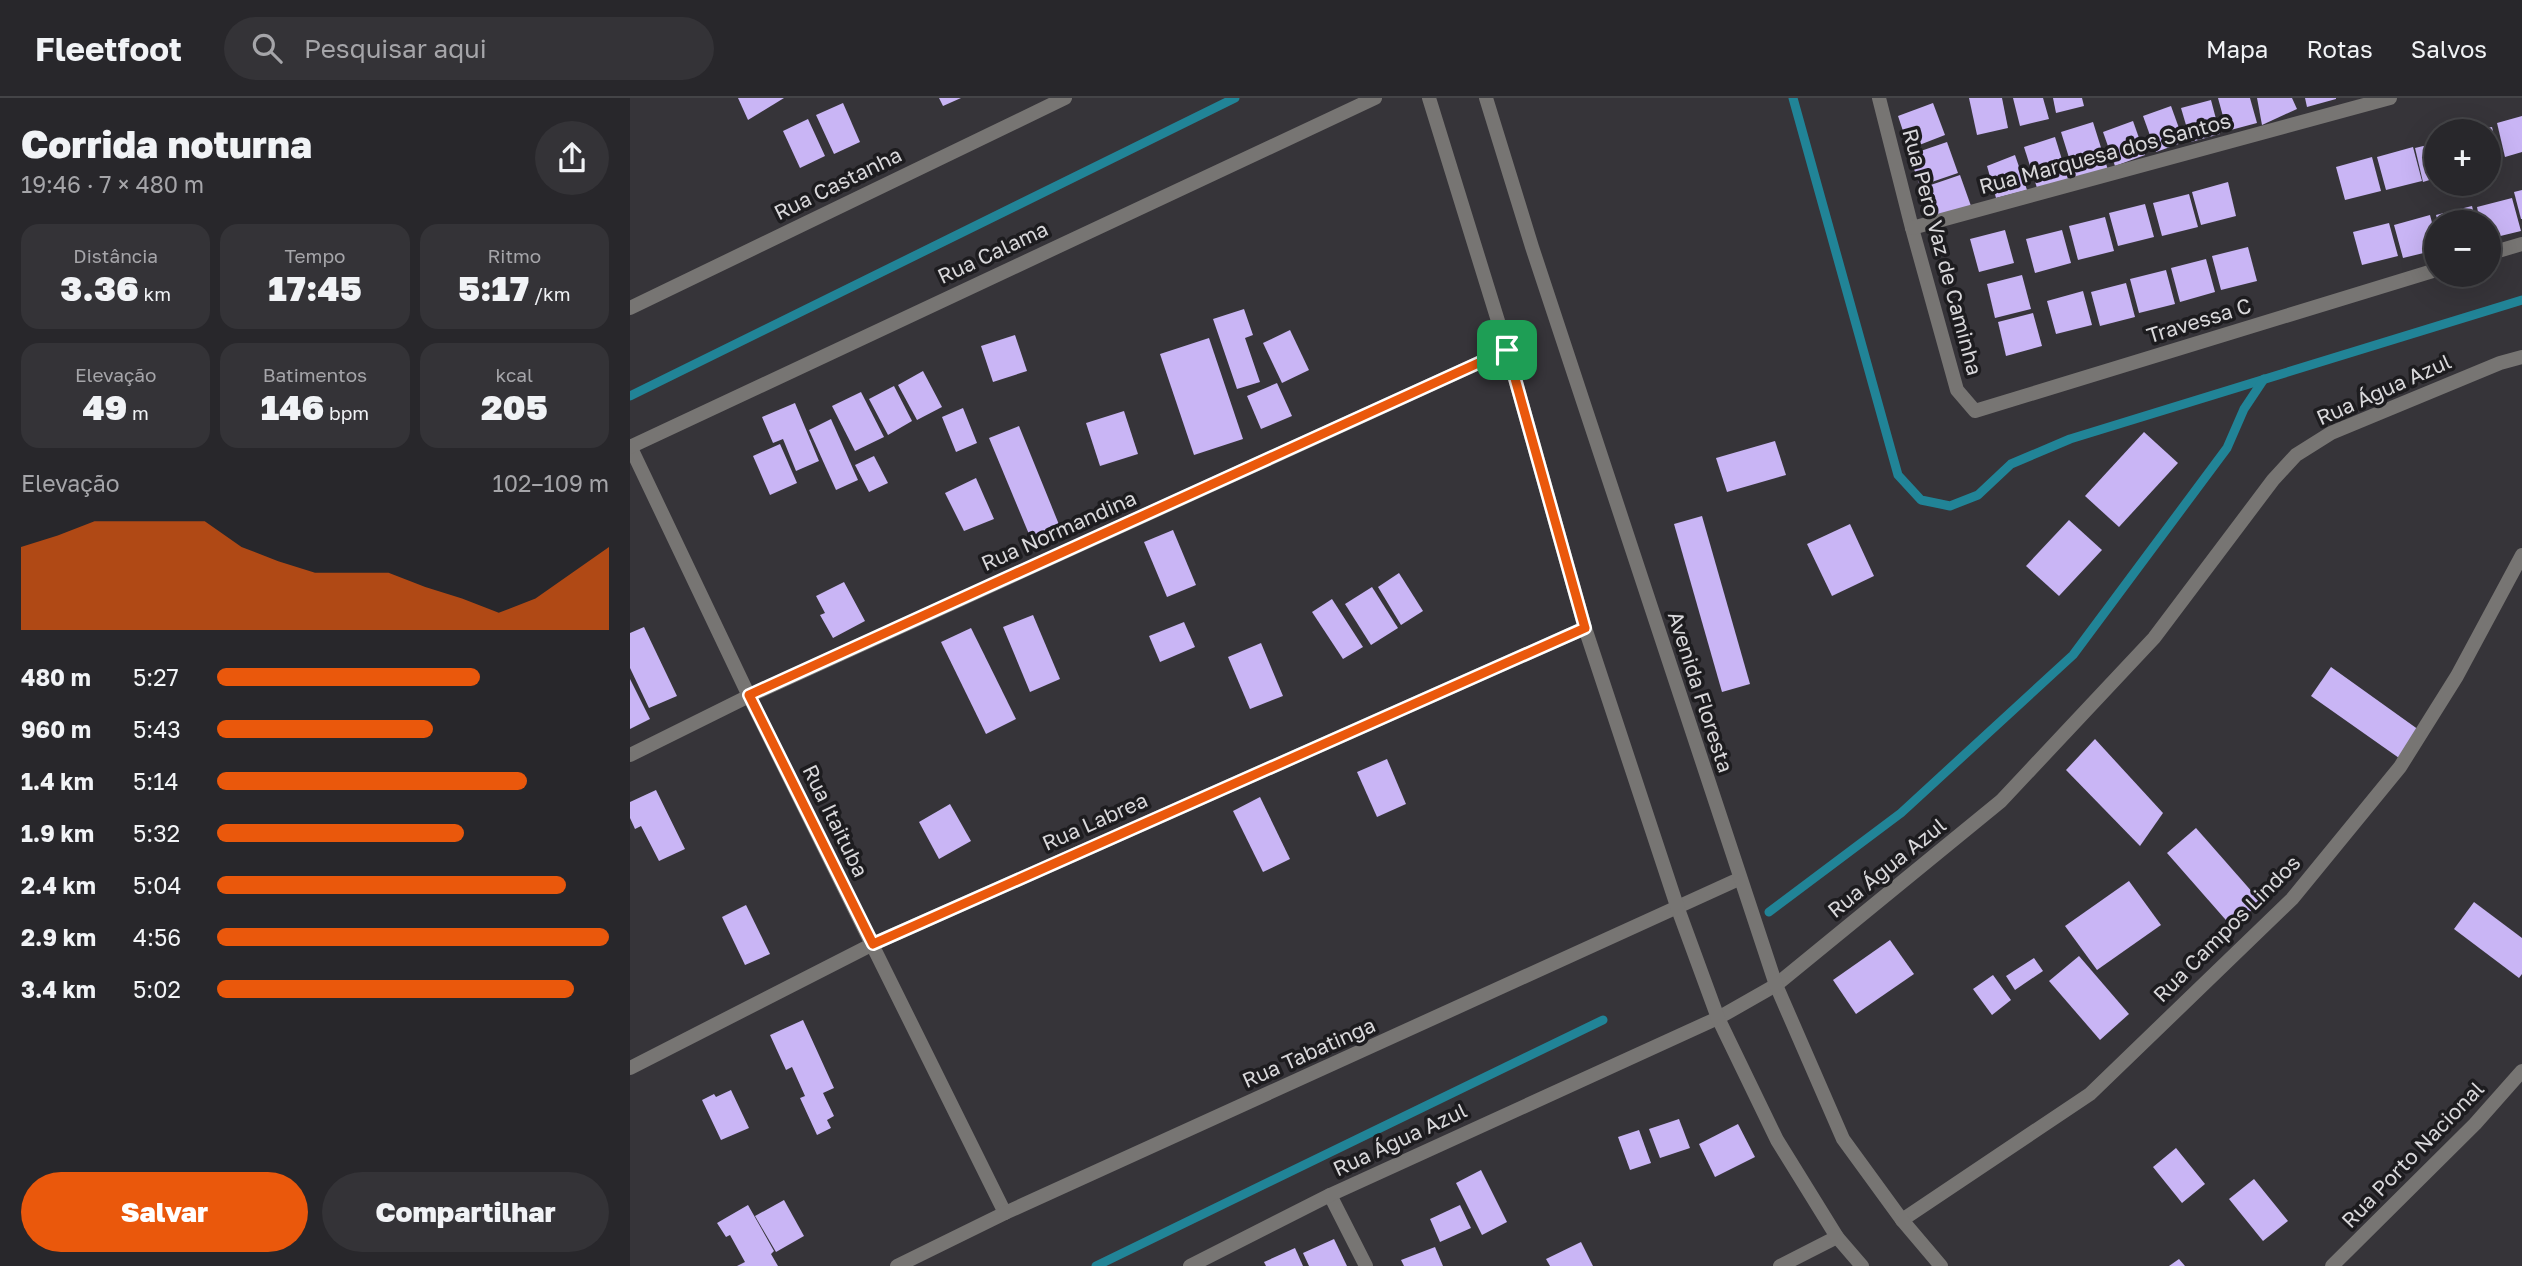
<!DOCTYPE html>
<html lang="pt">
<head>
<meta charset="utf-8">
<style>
	body { margin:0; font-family:"Golos Text",sans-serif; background:#343337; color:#f1f3f6; height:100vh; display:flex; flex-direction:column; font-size:26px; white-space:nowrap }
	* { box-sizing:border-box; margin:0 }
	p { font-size:23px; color:#a5a5a9 }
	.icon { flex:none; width:38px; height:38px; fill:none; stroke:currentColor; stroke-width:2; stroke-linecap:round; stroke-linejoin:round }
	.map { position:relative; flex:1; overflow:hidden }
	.details { display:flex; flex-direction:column; background:#28272b; width:630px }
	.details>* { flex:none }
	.tools { position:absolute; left:1794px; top:21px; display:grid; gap:14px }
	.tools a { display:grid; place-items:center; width:77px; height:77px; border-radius:50%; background:#28272b; box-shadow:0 7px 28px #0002,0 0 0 2px #444447; font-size:35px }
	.pin { position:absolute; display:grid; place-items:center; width:60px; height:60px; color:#fff; margin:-30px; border-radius:14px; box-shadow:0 4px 10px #0006 }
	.round { display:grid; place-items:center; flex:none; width:74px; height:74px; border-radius:37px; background:#343337 }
	.headline { display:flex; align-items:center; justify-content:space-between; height:119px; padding:0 21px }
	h1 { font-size:38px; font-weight:800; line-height:52px }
	.metrics { display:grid; grid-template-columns:repeat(3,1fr); gap:10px; height:119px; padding:7px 21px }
	.metrics div { display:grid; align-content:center; border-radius:18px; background:#343337; text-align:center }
	.metrics b { font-size:35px; font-weight:800 }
	.metrics small { font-size:19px; font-weight:400 }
	.metrics p { font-size:19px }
	.chart { height:196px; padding:14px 21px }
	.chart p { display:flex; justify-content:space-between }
	.chart svg { width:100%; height:126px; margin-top:7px; fill:#ea580c; opacity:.7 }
	.button { display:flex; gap:14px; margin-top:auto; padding:14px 21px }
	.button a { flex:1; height:80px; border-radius:42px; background:#ea580c; color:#fff; font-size:28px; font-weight:800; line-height:80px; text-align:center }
	.button a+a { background:#343337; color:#f1f3f6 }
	ul { padding:0 21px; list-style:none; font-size:23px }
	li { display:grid; grid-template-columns:112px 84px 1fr; align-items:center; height:52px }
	li i { height:18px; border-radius:9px; background:#ea580c }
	header { display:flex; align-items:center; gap:42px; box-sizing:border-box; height:98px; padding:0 35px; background:#28272b; border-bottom:2px solid #444447 }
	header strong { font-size:33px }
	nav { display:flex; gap:38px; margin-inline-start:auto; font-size:24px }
	.search { width:490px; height:63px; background:#343337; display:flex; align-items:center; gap:18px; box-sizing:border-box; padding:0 24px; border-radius:38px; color:#a5a5a9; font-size:26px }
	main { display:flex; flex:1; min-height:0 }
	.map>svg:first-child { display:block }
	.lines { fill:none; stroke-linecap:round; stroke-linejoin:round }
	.stream { stroke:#218497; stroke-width:9 }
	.building { fill:#c9b5f5 }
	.minor { stroke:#777573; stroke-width:14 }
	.tertiary { stroke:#777573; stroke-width:14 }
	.route-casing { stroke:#fff; stroke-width:14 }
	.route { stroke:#ea580c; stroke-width:9 }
	.labels { text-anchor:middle; stroke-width:7; stroke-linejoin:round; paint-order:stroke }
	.street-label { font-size:21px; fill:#d9d8db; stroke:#1d1c1f }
</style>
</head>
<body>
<header>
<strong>Fleetfoot</strong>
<div class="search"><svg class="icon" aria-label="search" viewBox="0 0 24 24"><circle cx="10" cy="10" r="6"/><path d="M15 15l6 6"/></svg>Pesquisar aqui</div>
<nav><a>Mapa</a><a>Rotas</a><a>Salvos</a></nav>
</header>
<main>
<section class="details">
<div class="headline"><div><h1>Corrida noturna</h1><p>19:46 · 7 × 480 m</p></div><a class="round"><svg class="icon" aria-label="share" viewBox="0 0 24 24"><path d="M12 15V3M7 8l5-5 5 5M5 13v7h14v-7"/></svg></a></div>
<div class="metrics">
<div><p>Distância</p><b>3.36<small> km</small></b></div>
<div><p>Tempo</p><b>17:45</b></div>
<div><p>Ritmo</p><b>5:17<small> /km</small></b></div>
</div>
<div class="metrics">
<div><p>Elevação</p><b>49<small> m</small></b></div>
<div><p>Batimentos</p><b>146<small> bpm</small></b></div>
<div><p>kcal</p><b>205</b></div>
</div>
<div class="chart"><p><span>Elevação</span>102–109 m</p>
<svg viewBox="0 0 160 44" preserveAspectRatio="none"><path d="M0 44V15L10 11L20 6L30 6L40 6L50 6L60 15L70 20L80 24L90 24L100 24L110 29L120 33L130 38L140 33L150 24L160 15V44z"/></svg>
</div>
<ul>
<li><b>480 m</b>5:27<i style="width:67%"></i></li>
<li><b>960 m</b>5:43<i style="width:55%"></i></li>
<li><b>1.4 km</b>5:14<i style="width:79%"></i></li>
<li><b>1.9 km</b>5:32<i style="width:63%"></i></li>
<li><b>2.4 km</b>5:04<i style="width:89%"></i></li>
<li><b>2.9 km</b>4:56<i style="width:100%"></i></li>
<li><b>3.4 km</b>5:02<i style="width:91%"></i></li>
</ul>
<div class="button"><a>Salvar</a><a>Compartilhar</a></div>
</section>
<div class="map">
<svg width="1892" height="1168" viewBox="0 0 1892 1168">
	<rect width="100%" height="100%" fill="#363439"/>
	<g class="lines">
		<!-- stream -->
		<g class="stream">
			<path d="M1163,0L1268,377L1291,402L1320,408L1348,397L1381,366L1440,341L1892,202"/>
			<path d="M0,298L605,0"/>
			<path d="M1139,814L1271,715L1443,557L1597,350L1614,311L1634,281"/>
			<path d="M466,1168L973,922"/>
		</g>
	</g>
	<!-- building -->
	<g class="building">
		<path d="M108,0H154L118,22Z"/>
		<path d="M309,0H331L313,8Z"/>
		<path d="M1339,0H1372L1378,30L1347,37Z"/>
		<path d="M1383,0H1413L1419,21L1390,28Z"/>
		<path d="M1423,0H1452L1454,8L1426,15Z"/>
		<path d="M1588,0H1620L1627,25L1597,33Z"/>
		<path d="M1627,0H1662L1667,11L1632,27Z"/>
		<path d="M1675,0H1706V1L1677,9Z"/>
		<path d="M1581,2L1590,36L1561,44L1551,10Z"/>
		<path d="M213,5L230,44L204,56L186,17Z"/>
		<path d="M1303,5L1315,37L1279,51L1268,18Z"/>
		<path d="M1541,8L1554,44L1526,54L1513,18Z"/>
		<path d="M1892,18V54L1875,59L1867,25Z"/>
		<path d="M178,21L195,58L170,70L153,33Z"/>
		<path d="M1503,23L1515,57L1485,68L1473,34Z"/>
		<path d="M1463,24L1478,72L1446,82L1431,34Z"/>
		<path d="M1862,29L1870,62L1858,65V33L1848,32Z"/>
		<path d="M1425,39L1438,81L1407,90L1394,49Z"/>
		<path d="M1317,44L1328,75L1290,88L1279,57Z"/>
		<path d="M1806,45V80L1793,84L1785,50Z"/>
		<path d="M1783,49L1792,83L1756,92L1747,59Z"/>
		<path d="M1385,57L1397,92L1366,100L1357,68Z"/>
		<path d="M1742,59L1751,93L1715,102L1706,69Z"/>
		<path d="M1330,77L1341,108L1299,122L1289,91Z"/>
		<path d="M1598,84L1606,118L1571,127L1562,94Z"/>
		<path d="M1892,92V121H1891L1884,94Z"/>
		<path d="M1559,96L1568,129L1532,138L1523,105Z"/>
		<path d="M1882,100L1891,133L1858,141V124H1850L1847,109Z"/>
		<path d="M1515,106L1524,139L1488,148L1479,115Z"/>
		<path d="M1842,108L1846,124H1808L1806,117Z"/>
		<path d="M1800,117L1806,140V152L1773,160L1764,127Z"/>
		<path d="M1475,119L1484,153L1448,162L1439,128Z"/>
		<path d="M1759,125L1768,158L1732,167L1723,134Z"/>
		<path d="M1375,132L1384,165L1349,174L1340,141Z"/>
		<path d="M1432,132L1441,165L1405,175L1396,141Z"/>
		<path d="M1618,149L1627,183L1591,192L1582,158Z"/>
		<path d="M1576,161L1585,194L1550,204L1541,170Z"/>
		<path d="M1536,172L1545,206L1509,215L1500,181Z"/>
		<path d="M1392,177L1401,211L1365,220L1357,186Z"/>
		<path d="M1496,185L1505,219L1470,228L1461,194Z"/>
		<path d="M1453,193L1462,227L1426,236L1417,203Z"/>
		<path d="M614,211L623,237L615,240L630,284L607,291L583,221Z"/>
		<path d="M1403,215L1412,248L1376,258L1368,224Z"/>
		<path d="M660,232L679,272L652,285L633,245Z"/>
		<path d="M385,237L397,273L363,284L351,248Z"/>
		<path d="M579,240L613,341L564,357L530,256Z"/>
		<path d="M293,273L312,309L287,322L268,287Z"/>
		<path d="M647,285L662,318L631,331L617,298Z"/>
		<path d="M264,288L282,323L258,337L239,301Z"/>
		<path d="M231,294L254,339L225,353L202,308Z"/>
		<path d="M165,305L189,363L166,373L153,341L143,345L132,319Z"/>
		<path d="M333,310L347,345L326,354L312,319Z"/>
		<path d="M494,313L508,356L470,368L456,325Z"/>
		<path d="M201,321L228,382L206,392L179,332Z"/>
		<path d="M389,328L430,429L401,441L359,340Z"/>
		<path d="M1514,334L1548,365L1489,429L1455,398Z"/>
		<path d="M1145,343L1156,377L1097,394L1086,360Z"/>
		<path d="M150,346L167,385L140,397L123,358Z"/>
		<path d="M244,358L258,385L239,394L225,367Z"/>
		<path d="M346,380L364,421L334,433L315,395Z"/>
		<path d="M1072,418L1120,586L1092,594L1044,426Z"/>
		<path d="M1439,422L1472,452L1429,498L1396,468Z"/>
		<path d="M1220,426L1244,478L1202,498L1177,446Z"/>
		<path d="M543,432L566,487L537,499L514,444Z"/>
		<path d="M769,475L793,513L771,527L748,489Z"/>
		<path d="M214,484L235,523L203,540L190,517L195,515L186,498Z"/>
		<path d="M742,489L768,530L741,547L715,506Z"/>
		<path d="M702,501L733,549L713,561L682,514Z"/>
		<path d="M403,517L430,581L400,594L373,529Z"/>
		<path d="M554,524L565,549L530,564L519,538Z"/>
		<path d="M14,529L47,598L19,610L0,570V535Z"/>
		<path d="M341,530L386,621L356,636L311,544Z"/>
		<path d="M631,545L653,598L620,611L598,559Z"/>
		<path d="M1701,569L1789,632L1769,660L1681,598Z"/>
		<path d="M0,581L20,621L0,631Z"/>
		<path d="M1465,641L1533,715L1510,748L1436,672Z"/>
		<path d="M757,661L776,706L747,719L727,674Z"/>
		<path d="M26,692L55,751L29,763L11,728L5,731L0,720V704Z"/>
		<path d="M630,699L660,761L633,774L603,713Z"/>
		<path d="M320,706L341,743L309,761L289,724Z"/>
		<path d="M1566,730L1631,804L1602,829L1537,755Z"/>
		<path d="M1499,783L1531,827L1467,872L1435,828Z"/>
		<path d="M1844,804L1892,840V876L1889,880L1824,831Z"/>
		<path d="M116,807L140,856L115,867L92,819Z"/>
		<path d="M1260,842L1284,876L1226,916L1203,882Z"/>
		<path d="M1449,858L1499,916L1470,942L1419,883Z"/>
		<path d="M1404,860L1413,873L1385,892L1376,878Z"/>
		<path d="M1363,877L1381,902L1362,917L1343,891Z"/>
		<path d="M173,922L204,990L193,995L204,1018L197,1022L201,1030L187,1037L170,1000L175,998L162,969L156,972L140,937Z"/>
		<path d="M101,992L119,1030L91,1042L72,1002L84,996L86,999Z"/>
		<path d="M1049,1021L1060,1050L1030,1060L1019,1031Z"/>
		<path d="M1108,1026L1125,1059L1085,1079L1069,1046Z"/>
		<path d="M1009,1032L1021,1065L1000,1072L988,1039Z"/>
		<path d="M1546,1050L1575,1086L1552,1105L1523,1069Z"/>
		<path d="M851,1072L877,1124L852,1137L826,1085Z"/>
		<path d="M1624,1081L1658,1123L1633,1143L1599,1101Z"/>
		<path d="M154,1102L174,1138L146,1154L125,1118Z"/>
		<path d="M118,1107L144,1153L141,1156L148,1168H107L115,1164L100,1137L96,1139L87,1125Z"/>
		<path d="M830,1107L841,1130L810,1144L800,1121Z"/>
		<path d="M704,1141L717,1168H679L673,1155Z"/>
		<path d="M951,1144L963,1168H920L916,1161Z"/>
		<path d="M805,1149L813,1168H774L771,1162Z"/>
		<path d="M665,1150L673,1168H636L634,1164Z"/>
		<path d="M1549,1161L1555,1168H1539Z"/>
	</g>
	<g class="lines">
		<!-- minor -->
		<g class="minor">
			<path d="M1249,0L1282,130L1327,292L1345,313L1806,172"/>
			<path d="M1282,130L1760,0"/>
			<path d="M1858,156L1892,146"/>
			<path d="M0,210L435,0"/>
			<path d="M0,348L119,598L375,1115"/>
			<path d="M0,349L745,0"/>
			<path d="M0,657L119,598L877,252"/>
			<path d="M0,970L243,846L955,530"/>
			<path d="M700,1097L736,1168"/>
			<path d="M1272,1122L1460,996L1662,801L1770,669L1827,578L1892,457"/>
			<path d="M267,1168L375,1115L1109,781"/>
			<path d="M560,1168L700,1097L1088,920L1146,887L1371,703L1524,540L1643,382L1666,357L1701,335L1870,265L1892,259"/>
			<path d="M1150,1168L1207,1139"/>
			<path d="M1702,1168L1845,1026L1892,973"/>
		</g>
		<!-- tertiary -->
		<g class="tertiary">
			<path d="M799,0L877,252L955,530L1048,811L1088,920L1147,1042L1207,1139L1232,1168"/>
			<path d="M856,0L902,149L1146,887L1213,1041L1272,1122L1311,1168"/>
		</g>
	</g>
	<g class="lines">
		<defs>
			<path id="route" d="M877,252L955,530L243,846L119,597Z"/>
		</defs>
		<!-- route casing -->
		<use href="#route" class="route-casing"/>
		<!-- route -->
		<use href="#route" class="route"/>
	</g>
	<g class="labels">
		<!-- street labels -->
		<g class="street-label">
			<text transform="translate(1475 56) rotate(-15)" y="7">Rua Marquesa dos Santos</text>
			<text transform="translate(208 86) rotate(-26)" y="7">Rua Castanha</text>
			<text transform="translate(1312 154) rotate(75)" y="7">Rua Pero Vaz de Caminha</text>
			<text transform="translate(363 155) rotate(-25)" y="7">Rua Calama</text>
			<text transform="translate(1569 223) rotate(-17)" y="7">Travessa C</text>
			<text transform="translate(1754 292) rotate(-24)" y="7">Rua Água Azul</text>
			<text transform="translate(429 433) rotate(-24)" y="7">Rua Normandina</text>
			<text transform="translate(1070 594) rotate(72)" y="7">Avenida Floresta</text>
			<text transform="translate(205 723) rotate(64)" y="7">Rua Itaituba</text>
			<text transform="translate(465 724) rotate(-24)" y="7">Rua Labrea</text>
			<text transform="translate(1257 770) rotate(-39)" y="7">Rua Água Azul</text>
			<text transform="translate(1597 831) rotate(-45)" y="7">Rua Campos Lindos</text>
			<text transform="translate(679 955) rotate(-24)" y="7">Rua Tabatinga</text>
			<text transform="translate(770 1042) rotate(-25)" y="7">Rua Água Azul</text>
			<text transform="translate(1783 1057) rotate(-46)" y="7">Rua Porto Nacional</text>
		</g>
	</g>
</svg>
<div class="tools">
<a>+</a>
<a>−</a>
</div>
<div class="pin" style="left:877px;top:252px;background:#1e9e55"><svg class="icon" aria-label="arrive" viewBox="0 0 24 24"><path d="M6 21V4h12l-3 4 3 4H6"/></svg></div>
</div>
</main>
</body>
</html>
